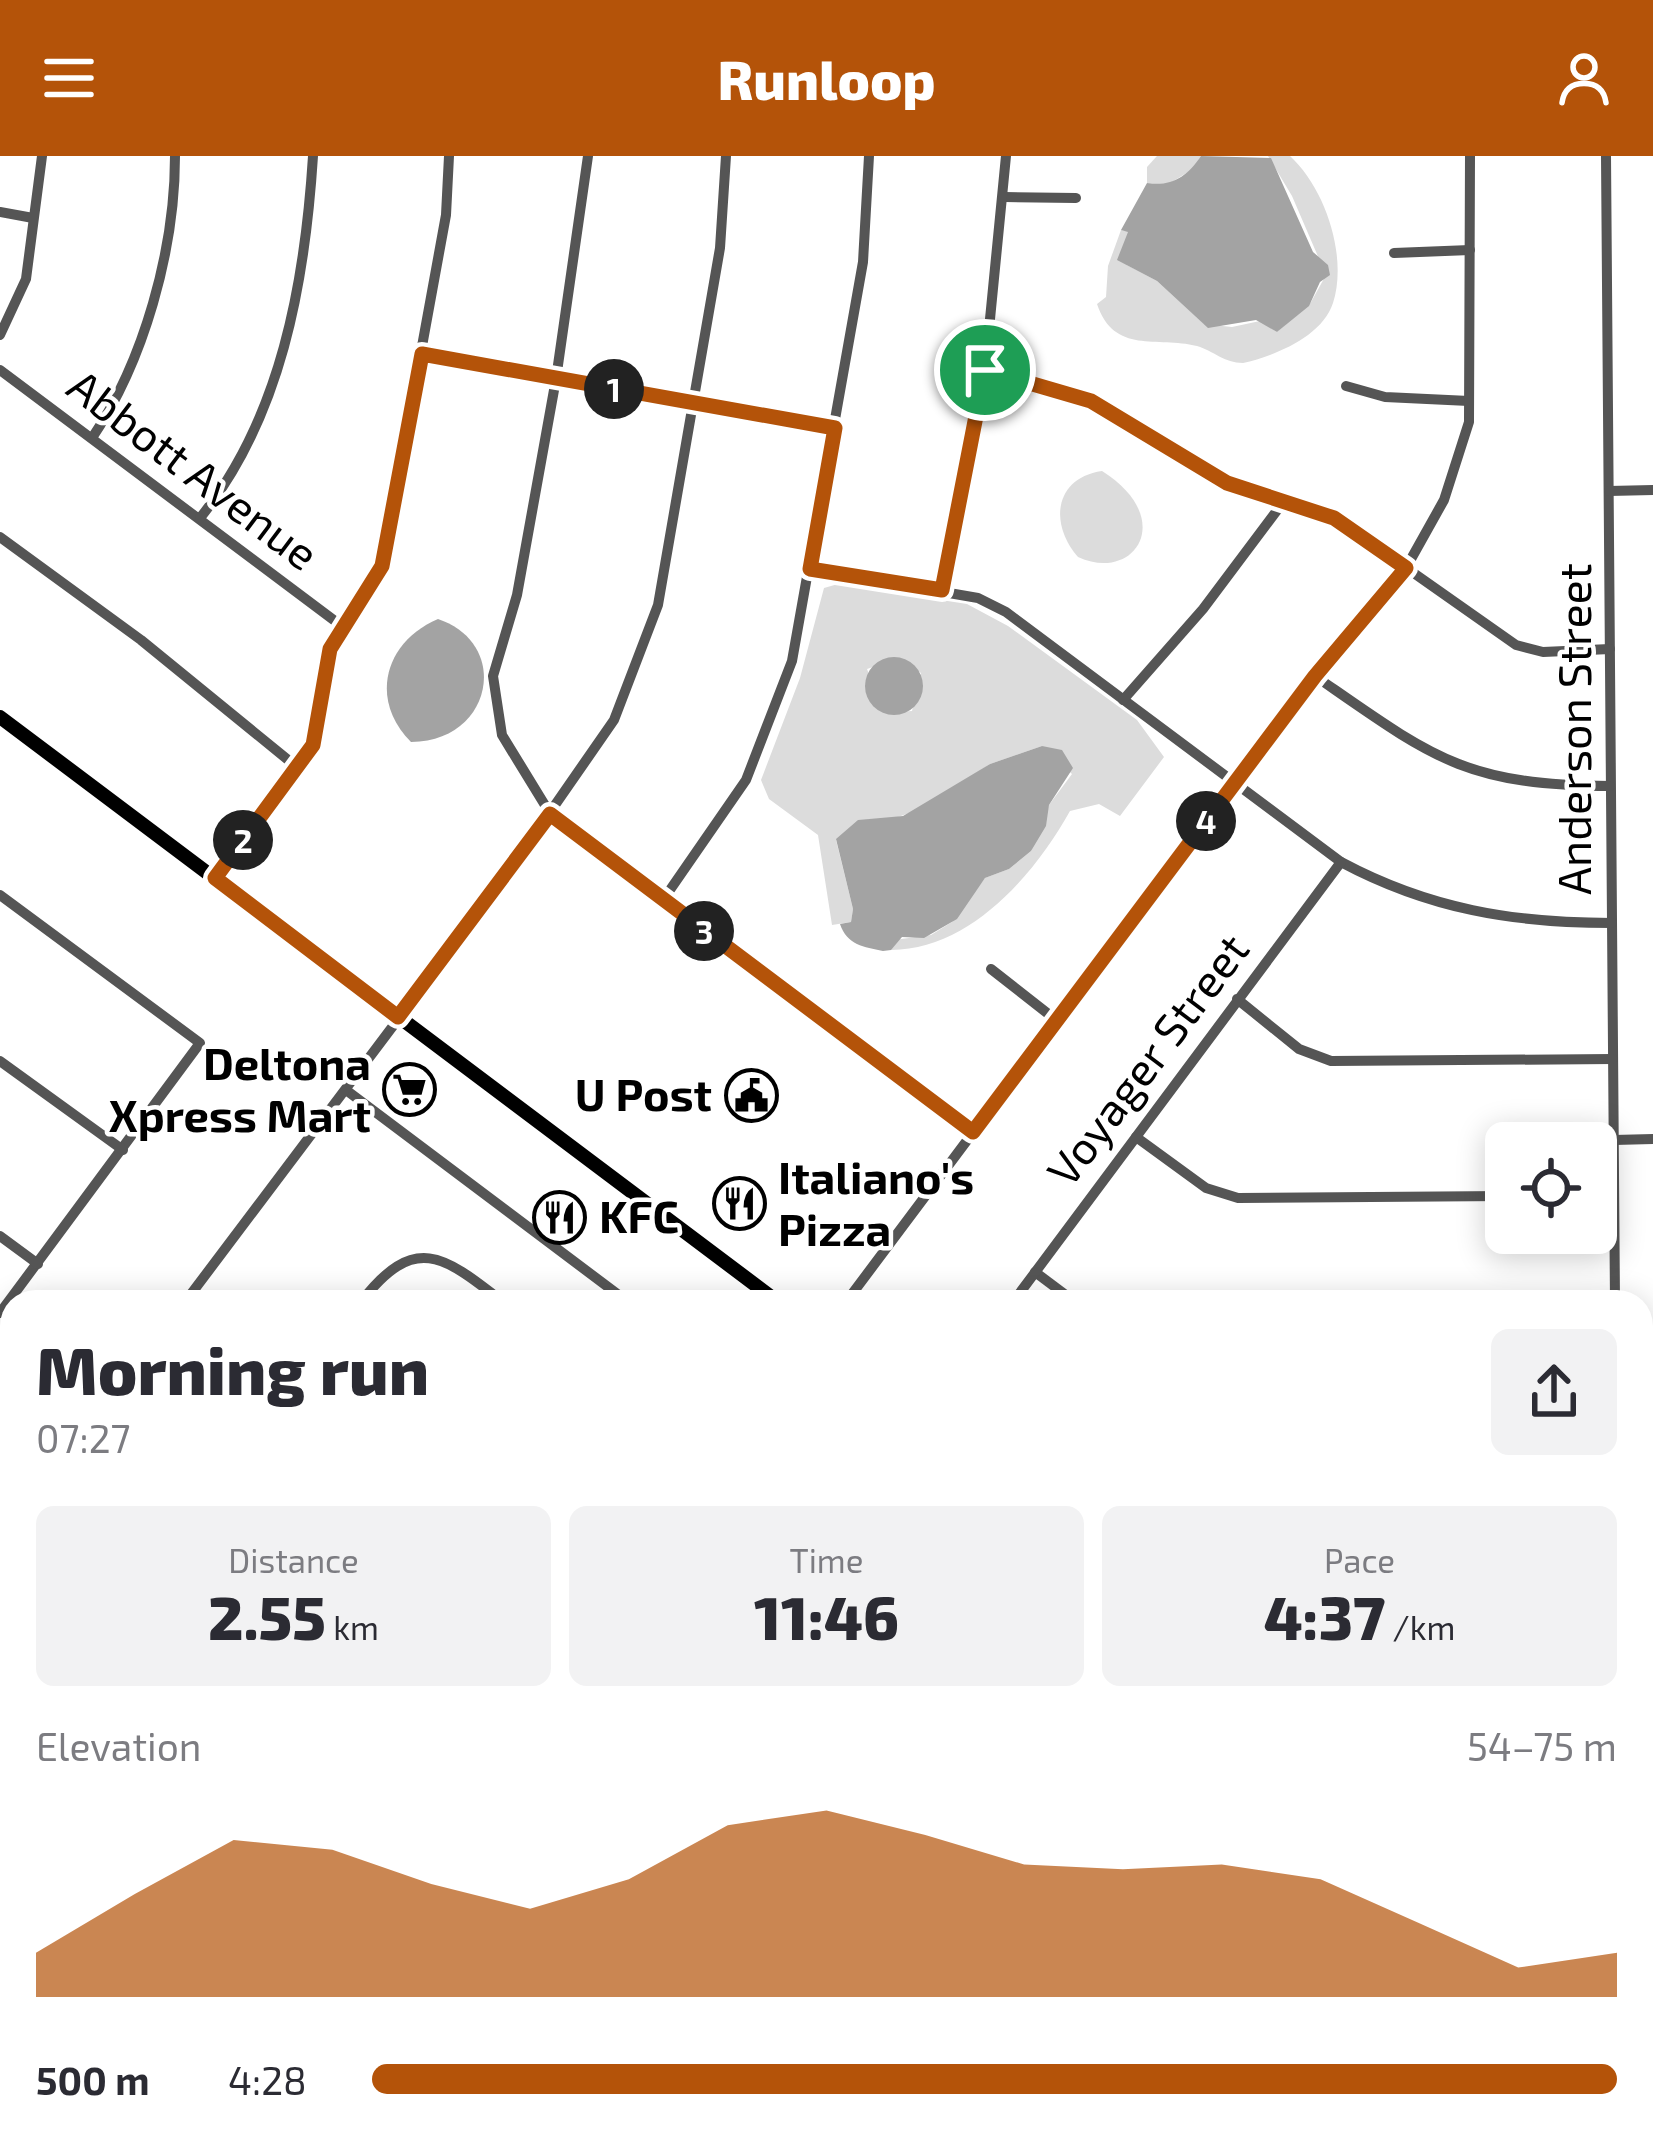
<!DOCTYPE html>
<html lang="en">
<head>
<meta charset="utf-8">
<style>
	body { margin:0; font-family:"Exo 2",sans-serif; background:#f2f2f3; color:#2b2b33; height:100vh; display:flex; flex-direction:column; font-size:45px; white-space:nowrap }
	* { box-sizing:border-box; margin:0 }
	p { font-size:39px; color:#7c7c81 }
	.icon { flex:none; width:66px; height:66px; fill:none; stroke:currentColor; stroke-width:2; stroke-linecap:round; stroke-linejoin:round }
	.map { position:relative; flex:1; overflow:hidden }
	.side { position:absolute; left:0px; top:1134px; width:1653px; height:861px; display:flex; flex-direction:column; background:#fff; border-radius:36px 36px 0 0; box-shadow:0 6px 30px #0003 }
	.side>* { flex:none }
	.tools { position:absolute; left:1485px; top:966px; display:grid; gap:24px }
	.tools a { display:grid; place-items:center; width:132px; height:132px; border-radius:18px; background:#fff; box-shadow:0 6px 30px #0003; font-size:60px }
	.pin { position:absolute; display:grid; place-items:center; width:102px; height:102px; color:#fff; margin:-51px; border:6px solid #fff; border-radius:50%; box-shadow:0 3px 12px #0007 }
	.km { position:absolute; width:60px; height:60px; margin:-30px; border-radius:50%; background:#222; color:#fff; font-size:33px; line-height:60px; text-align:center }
	.round { display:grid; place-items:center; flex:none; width:126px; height:126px; border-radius:18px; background:#f2f2f3 }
	.overview { display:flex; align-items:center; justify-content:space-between; height:204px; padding:0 36px }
	h1 { font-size:66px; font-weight:800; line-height:90px }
	.stats { display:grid; grid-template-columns:repeat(3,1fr); gap:18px; height:204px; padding:12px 36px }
	.stats div { display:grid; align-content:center; border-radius:18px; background:#f2f2f3; text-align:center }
	.stats b { font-size:60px; font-weight:800 }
	.stats small { font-size:33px; font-weight:400 }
	.stats p { font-size:33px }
	.chart { height:336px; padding:24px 36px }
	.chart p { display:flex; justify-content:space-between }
	.chart svg { width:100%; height:216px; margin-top:12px; fill:#b45309; opacity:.7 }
	ul { padding:0 36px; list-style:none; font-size:39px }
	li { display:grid; grid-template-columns:192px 144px 1fr; align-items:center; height:90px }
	li i { height:30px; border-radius:15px; background:#b45309 }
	header { display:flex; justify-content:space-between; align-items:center; height:156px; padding:0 36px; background:#b45309; color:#fff; font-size:54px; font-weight:800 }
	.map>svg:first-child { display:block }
	.green { fill:#dcdcdc; fill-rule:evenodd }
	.water { fill:#a3a3a3 }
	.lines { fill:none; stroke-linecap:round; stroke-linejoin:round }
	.minor { stroke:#555; stroke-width:10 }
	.major { stroke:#000; stroke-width:14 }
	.route-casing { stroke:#fff; stroke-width:24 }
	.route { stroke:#b45309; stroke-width:15 }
	.labels { text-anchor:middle; stroke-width:9; stroke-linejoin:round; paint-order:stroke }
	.street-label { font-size:45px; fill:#000; stroke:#fff }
	.poi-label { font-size:45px; font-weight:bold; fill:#000; stroke:#fff; text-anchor:end }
</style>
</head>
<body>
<header><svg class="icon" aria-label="menu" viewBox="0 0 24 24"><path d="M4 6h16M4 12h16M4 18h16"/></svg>Runloop<svg class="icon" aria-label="person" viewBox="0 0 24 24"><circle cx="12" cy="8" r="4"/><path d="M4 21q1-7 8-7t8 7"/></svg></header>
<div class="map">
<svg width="1653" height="1994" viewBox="0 0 1653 1994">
	<rect width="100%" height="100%" fill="#fff"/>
	<!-- green -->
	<g class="green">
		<path d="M1157,0H1201L1193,13L1162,32L1147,27V11Z"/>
		<path d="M1268,0H1290C1325,32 1348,100 1333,147C1322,181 1274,200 1243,207C1224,207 1214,195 1197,190C1157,180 1114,199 1097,148L1106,141L1108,110L1121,74L1128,75L1127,109L1157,125L1204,168L1232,171L1260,165L1277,176L1311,146L1326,119L1292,40Z"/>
		<path d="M1102,315C1178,363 1134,427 1078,401C1049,368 1054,322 1102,315Z"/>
		<path d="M838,428L967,448L1008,470L1137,564L1164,601L1120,660L1099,648L1070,655C1035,718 970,794 891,794L894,784L931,779L952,766L985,722L1009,713L1031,695L1049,649L1072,618L1042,590L990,608L923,652L887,665L869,663L836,684L853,753L851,766L832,769L818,679L769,643L761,624L800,522L824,432ZM900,502L921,517L912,555L884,557L867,513Z"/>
	</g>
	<!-- water -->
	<g class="water">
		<path d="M1201,0L1271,2L1313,96L1328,109L1330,119L1320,126L1309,150L1277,176L1256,164L1208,172L1157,125L1117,104L1128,76L1121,74L1147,27C1171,31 1187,21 1201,0Z"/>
		<path d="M438,463C512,488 492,586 411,586C369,544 384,486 438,463Z"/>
		<circle cx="894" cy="530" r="29"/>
		<path d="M1042,590L1062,594L1073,612L1049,649L1046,670L1031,695L1009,713L985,722L957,763L924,782L902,781L891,794L883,795C864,791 847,789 840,768L851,766L853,753L836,683L858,664L903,660L990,608Z"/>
	</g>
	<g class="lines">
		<!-- minor -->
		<g class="minor">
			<path d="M588,0L556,223L517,439L493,520L502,579L551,659L973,976"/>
			<path d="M1606,0L1615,1146"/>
			<path d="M1005,41L1076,42"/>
			<path d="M0,56L33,62"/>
			<path d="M1394,97L1470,94"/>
			<path d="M0,179L26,123L42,0"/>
			<path d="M422,198L835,272"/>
			<path d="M0,214L343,471"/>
			<path d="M985,214L1092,245L1227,327L1334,361L1516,489L1543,496L1610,493"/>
			<path d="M1346,230L1385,241L1469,245"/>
			<path d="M92,282C144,205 175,94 175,0"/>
			<path d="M1609,335L1653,334"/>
			<path d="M200,362C281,262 305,127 313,0"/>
			<path d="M0,381L141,484L298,612"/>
			<path d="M810,413L978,442L1006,456L1341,706C1429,753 1513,767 1612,767"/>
			<path d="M942,434L985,214L1006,0"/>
			<path d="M1315,520C1432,601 1463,629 1610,630"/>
			<path d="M1123,544L1203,453L1284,345"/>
			<path d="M215,722L313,589L330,492L382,409L446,59L449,0"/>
			<path d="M0,739L200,887L0,1157"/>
			<path d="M663,744L746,624L792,505L863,106L869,0"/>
			<path d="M991,813L1056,864"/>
			<path d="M1237,843L1299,893L1331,905L1613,903"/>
			<path d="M0,905L123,994"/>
			<path d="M346,934L628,1146"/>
			<path d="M1136,981L1206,1032L1238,1042L1506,1040"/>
			<path d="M1614,984L1653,983"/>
			<path d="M1596,1040H1614"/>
			<path d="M0,1080L38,1108"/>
			<path d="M1035,1116L1075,1146"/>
			<path d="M185,1146L503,724L614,564L658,449L720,92L726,0"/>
			<path d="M361,1146C415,1076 444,1100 503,1146"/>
			<path d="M846,1146L1315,520L1406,412L1444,344L1469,266L1470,0"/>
			<path d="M1013,1146L1341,706"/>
			<path d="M0,1361L12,1351"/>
			<path d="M1641,1456H1653"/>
			<path d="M0,1528L12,1522"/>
			<path d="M209,1983V1994"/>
			<path d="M617,1983V1994"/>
			<path d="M1144,1983L1146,1994"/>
			<path d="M1619,1983L1620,1994"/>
			<path d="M73,1994V1983"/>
			<path d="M345,1994L346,1983"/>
			<path d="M480,1994V1983"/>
			<path d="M752,1994V1983"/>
		</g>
		<!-- major -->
		<g class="major">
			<path d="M0,561L778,1146"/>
			<path d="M1288,1983L1290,1994"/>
		</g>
	</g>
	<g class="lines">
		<defs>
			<path id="route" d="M422,198L835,272L810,413L942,434L985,214L1091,245L1227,327L1334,362L1406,412L1315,520L973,976L550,658L398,861L215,722L313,589L330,493L382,410Z"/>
		</defs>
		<!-- route casing -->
		<use href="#route" class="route-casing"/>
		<!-- route -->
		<use href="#route" class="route"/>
	</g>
	<!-- icons -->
	<defs>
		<symbol id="supermarket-ring" viewBox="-11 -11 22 22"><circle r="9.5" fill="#fff" stroke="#000" stroke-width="1.5"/><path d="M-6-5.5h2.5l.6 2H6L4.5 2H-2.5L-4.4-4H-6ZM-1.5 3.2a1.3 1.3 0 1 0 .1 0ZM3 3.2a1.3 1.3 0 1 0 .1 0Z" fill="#000"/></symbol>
		<symbol id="civic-ring" viewBox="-11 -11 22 22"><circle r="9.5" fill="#fff" stroke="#000" stroke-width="1.5"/><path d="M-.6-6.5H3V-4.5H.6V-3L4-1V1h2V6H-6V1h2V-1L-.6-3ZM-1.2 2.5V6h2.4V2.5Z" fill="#000"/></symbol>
		<symbol id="restaurant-ring" viewBox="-11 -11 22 22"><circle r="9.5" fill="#fff" stroke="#000" stroke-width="1.5"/><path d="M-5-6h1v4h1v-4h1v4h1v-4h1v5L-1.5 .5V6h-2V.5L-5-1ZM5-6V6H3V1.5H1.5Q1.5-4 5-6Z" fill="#000"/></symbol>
	</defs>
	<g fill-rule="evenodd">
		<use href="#supermarket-ring" x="380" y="904" width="59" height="59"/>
		<use href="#civic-ring" x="722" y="910" width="59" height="59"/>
		<use href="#restaurant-ring" x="710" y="1018" width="59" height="59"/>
		<use href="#restaurant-ring" x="530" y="1032" width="59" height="59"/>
	</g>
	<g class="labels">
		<!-- street labels -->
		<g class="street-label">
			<text transform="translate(193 314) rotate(37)" y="16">Abbott Avenue</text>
			<text transform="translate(1575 573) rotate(-90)" y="16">Anderson Street</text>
			<text transform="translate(1148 904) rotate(-53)" y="16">Voyager Street</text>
		</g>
		<!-- poi labels -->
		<g class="poi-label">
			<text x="371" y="924">Deltona<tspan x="371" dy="52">Xpress Mart</tspan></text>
			<text x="712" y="955">U Post</text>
			<text x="778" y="1038" text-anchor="start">Italiano's<tspan x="778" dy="52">Pizza</tspan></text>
			<text x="599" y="1077" text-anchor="start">KFC</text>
		</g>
	</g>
</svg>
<div class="tools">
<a><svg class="icon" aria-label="locate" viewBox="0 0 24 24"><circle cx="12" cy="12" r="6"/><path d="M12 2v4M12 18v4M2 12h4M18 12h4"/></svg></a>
</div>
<div class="pin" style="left:985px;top:214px;background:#1e9e55"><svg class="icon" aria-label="arrive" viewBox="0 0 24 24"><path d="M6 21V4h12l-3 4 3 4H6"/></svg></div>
<b class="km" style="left:614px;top:233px">1</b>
<b class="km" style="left:243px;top:684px">2</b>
<b class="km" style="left:704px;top:775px">3</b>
<b class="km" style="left:1206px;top:665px">4</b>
<section class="side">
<div class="overview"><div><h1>Morning run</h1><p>07:27</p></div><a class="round"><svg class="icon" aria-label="share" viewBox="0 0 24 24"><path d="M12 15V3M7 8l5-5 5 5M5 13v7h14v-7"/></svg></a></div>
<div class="stats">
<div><p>Distance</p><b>2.55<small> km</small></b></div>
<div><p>Time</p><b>11:46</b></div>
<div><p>Pace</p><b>4:37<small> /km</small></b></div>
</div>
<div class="chart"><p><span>Elevation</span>54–75 m</p>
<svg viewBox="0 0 160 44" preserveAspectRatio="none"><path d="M0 44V35L10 23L20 12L30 14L40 21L50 26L60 20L70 9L80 6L90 11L100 17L110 18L120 17L130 20L140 29L150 38L160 35V44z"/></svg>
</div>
<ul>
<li><b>500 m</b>4:28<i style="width:100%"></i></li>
</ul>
</section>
</div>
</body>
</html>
